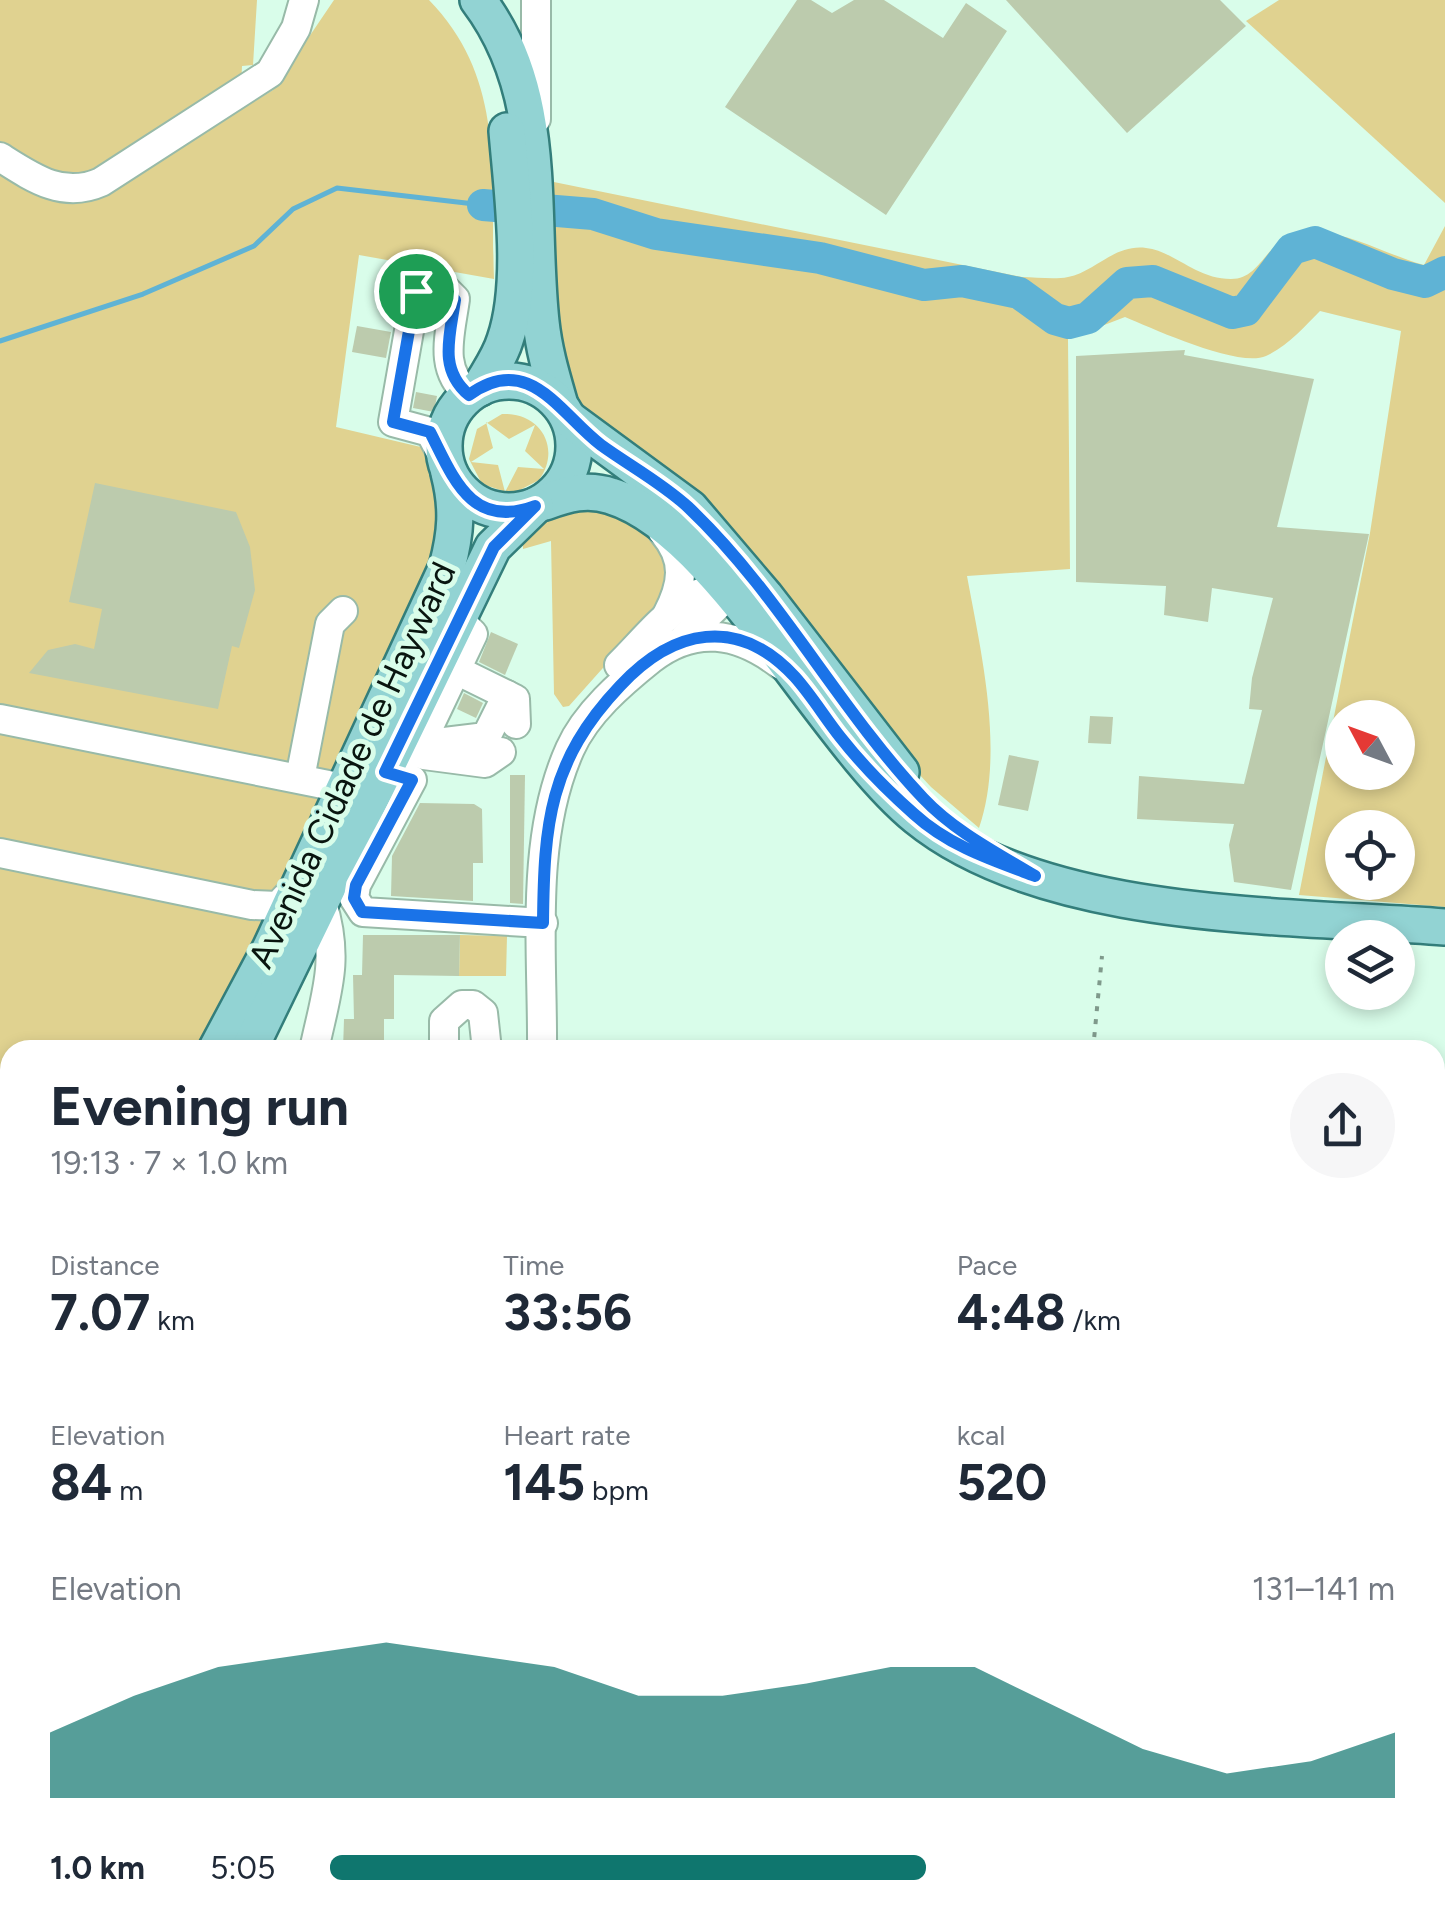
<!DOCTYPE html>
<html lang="en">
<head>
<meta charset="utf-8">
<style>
	body { margin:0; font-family:Figtree,sans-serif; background:#f6f6f7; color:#1f2937; height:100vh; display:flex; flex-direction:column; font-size:38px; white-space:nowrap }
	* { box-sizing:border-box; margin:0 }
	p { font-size:32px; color:#747a83 }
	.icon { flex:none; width:55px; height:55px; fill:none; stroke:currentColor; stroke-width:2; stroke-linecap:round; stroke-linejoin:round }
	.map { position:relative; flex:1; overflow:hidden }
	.drawer { position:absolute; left:0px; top:1040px; width:1445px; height:888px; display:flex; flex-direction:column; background:#fff; border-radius:30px 30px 0 0; box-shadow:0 5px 15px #0003 }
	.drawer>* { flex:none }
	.needle { width:65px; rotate:311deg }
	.buttons { position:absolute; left:1325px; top:700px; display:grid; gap:20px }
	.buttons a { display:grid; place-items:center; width:90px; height:90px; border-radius:50%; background:#fff; box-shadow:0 5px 15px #0003; font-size:50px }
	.pin { position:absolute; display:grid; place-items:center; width:85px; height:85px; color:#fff; margin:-42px; border:5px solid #fff; border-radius:50%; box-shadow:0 2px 10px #0007 }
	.round { display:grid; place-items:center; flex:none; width:105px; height:105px; border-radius:52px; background:#f6f6f7 }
	.overview { display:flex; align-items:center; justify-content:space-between; height:170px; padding:0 50px }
	h1 { font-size:55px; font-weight:700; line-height:75px }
	.figures { display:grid; grid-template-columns:repeat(3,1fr); gap:15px; height:170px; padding:10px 50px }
	.figures div { display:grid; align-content:center }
	.figures b { font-size:50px; font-weight:700 }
	.figures small { font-size:28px; font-weight:400 }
	.figures p { font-size:28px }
	.chart { height:280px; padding:20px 50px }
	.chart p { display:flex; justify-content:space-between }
	.chart svg { width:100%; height:180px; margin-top:10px; fill:#0f766e; opacity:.7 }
	ul { padding:0 50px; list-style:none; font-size:32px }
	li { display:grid; grid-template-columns:160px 120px 1fr; align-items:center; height:75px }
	li i { height:25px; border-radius:12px; background:#0f766e }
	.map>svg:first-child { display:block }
	.built { fill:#c8f4dd }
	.green { fill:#e0d290; fill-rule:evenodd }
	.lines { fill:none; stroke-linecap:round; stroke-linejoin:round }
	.stream { stroke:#5fb3d5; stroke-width:5 }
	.river { stroke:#5fb3d5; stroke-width:32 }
	.building { fill:#bccbad }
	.minor-casing { stroke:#98baa8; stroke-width:32 }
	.major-casing { stroke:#337e7b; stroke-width:40 }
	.path { stroke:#7f998b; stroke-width:4; stroke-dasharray:5 8; stroke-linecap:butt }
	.minor { stroke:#fff; stroke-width:28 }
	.major { stroke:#92d3d3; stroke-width:35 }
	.route-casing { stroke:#fff; stroke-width:20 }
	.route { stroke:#1a73e8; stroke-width:12 }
	.labels { text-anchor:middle; stroke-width:10; stroke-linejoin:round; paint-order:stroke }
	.street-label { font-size:35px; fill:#09150f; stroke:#d9fdea }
</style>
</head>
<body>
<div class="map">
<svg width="1445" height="1927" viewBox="0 0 1445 1927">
	<rect width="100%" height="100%" fill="#d9fdea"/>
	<!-- built -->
	<path class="built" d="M579,1918H768L791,1927H579Z"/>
	<!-- green -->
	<g class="green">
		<path d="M0,0H257L253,65L242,66L240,110L273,90L334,0H429C507,80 490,176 494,279L359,255L336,427L425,448L444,507L441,547L328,803L200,1050H10V1381L0,1398Z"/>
		<path d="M1279,0H1445V203L1246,21Z"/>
		<path d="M544,180L1022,277C1036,277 1054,280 1068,277C1095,272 1114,244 1146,248C1174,251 1196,279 1231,279C1258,279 1263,250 1285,240C1332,218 1378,253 1424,265L1445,226V907L1299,895L1370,533L1401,331L1320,311C1304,327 1288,346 1266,356C1238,368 1154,329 1125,317L1068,339L1070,569L967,576C981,652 1005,753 979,828L931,787L579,410L564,381ZM1342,718H1398V772H1342ZM1342,828H1398V882H1342Z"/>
		<path d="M502,414C540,412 562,448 539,480L512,494L482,484L469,459L477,429ZM486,422L509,439L535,425L525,451L544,469L518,467L505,492L498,465L471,462L493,448Z"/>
		<path d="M577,502C606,510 661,526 668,562C669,572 668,584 668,595L569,706L563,707L554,694L551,541L523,549V527Z"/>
		<path d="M460,935L507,936L506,976H459Z"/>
	</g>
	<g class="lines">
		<!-- stream -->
		<path class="stream" d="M0,341L143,294L254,246L293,209L337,188L483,205"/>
		<!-- river -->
		<path class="river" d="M483,205L593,214L656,234L820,258L924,285L962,281L1019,293L1055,319L1069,323L1088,318L1127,283L1153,281L1232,313L1246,310L1292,249L1315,242L1393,274L1425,282L1445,272"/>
	</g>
	<!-- building -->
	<g class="building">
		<path d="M797,0H811L832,13L854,0H884L943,38L966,3L1007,31L886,215L725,107Z"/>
		<path d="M1006,0H1220L1246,26L1127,133Z"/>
		<path d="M357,326L391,332L386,358L352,352Z"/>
		<path d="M1185,350L1184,355L1314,379L1277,527L1369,534L1291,890L1234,882L1229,845L1234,824L1137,819L1139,776L1244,784L1262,710L1249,709L1252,678L1273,598L1212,588L1208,622L1164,615L1166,586L1076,582V356Z"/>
		<path d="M416,392L437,396L434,412L413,408Z"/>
		<path d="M95,483L236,512L250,547L255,590L239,648L232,646L218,709L29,673L48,650L75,644L94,649L102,609L69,602Z"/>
		<path d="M491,632L518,644L505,675L479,662Z"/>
		<path d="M464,693L483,703L476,718L457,709Z"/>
		<path d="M1090,716L1113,717L1111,744L1088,743Z"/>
		<path d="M1009,755L1039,761L1028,811L998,805Z"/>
		<path d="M510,775H525L523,904L510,903Z"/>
		<path d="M420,803L474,804L482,809L483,863H473V901L391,896L392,856Z"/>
		<path d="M363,935H460L459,976L394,975V1019H384V1050H343L344,1019H354L353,975H362Z"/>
	</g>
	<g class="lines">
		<defs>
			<g id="minor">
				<path d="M536,0V119"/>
				<path d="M0,157C33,178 63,199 101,182L270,73L296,28L304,0"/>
				<path d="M446,462L430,432L393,422L416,291L426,286L446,290L455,299C450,336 438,369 469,395"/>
				<path d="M663,532C687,560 683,584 667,615"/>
				<path d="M685,637L724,599L727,571"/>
				<path d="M619,665C651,634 691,577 741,588"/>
				<path d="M458,671L515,699L516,724"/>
				<path d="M0,719L343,788"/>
				<path d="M420,745L486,737L507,695"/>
				<path d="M424,755L485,763L501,752"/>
				<path d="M388,765L413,754L420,745L473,634L460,621L463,608"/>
				<path d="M385,772L412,780L356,885L354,898L363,912L543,923"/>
				<path d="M300,778L330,624L343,611"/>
				<path d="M0,853L252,905L278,906L296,887"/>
				<path d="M314,1050C326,993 340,961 322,903"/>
				<path d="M444,1050V1021L462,1005H473L483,1013L487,1050"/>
				<path d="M542,1050C543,953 529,840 570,749C586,713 621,683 651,659C695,625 738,632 781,665"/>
				<path d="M0,1243L10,1251"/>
				<path d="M0,1760L10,1745"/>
				<path d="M271,1918V1927"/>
				<path d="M301,1918V1927"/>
				<path d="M174,1927V1918"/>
				<path d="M427,1927V1918"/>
				<path d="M552,1927V1918"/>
			</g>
			<g id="major">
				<path d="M478,0C550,95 529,211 541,322C544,351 552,377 560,405"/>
				<circle cx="509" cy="446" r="65"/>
				<path d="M480,388C489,372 500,357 505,340C525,282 512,192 507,131"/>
				<path d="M569,419L690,508L765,596L901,772"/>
				<path d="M545,502C567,494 587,488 611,496C718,528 824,741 917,817C1045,921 1287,915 1445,927"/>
				<path d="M216,1050L270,949L447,567C456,533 458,508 449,473"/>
				<path d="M249,1050L493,547L535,506"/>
				<path d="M0,1441L10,1423"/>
				<path d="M0,1477L10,1460"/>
			</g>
		</defs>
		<!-- minor casing -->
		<use href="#minor" class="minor-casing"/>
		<!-- major casing -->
		<use href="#major" class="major-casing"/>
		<!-- path -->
		<g class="path">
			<path d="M1093,1050L1102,956"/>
			<path d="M0,1573L10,1579"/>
			<path d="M1012,1927L1014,1918"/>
		</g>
		<!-- minor -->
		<use href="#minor" class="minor"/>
		<!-- major -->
		<use href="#major" class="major"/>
	</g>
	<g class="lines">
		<defs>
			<path id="route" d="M426,286L446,290L455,300C450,336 438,369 469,395C529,351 560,414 601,445C630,466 662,483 688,507C779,593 837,707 923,798C954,831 997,853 1035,876C992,860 949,846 914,814C888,791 863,766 841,738C825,718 812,696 795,677C738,615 673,629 620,686C549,761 544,824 543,923L362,912L354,898L356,885L412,780L385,772L494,547L535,506C471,530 453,477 430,432L393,422L416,291Z"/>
		</defs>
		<!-- route casing -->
		<use href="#route" class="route-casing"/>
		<!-- route -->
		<use href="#route" class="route"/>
	</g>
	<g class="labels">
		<!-- street labels -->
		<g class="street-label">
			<text transform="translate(352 765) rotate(-65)" y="12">Avenida Cidade de Hayward</text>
		</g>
	</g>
</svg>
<div class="buttons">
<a><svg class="needle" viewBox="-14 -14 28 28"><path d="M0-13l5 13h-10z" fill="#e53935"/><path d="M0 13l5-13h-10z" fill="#747a83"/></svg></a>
<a><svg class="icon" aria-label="locate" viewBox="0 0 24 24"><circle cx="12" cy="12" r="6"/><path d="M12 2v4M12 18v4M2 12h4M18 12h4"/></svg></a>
<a><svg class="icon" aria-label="layers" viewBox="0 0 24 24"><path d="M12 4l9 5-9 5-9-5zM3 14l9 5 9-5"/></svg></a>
</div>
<div class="pin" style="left:416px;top:291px;background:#1e9e55"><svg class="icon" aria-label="arrive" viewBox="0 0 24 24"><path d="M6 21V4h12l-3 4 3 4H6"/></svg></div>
<section class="drawer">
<div class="overview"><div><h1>Evening run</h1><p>19:13 · 7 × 1.0 km</p></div><a class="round"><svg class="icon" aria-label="share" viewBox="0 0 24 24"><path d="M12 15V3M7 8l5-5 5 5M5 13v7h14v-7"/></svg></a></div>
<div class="figures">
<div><p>Distance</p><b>7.07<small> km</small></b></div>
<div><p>Time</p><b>33:56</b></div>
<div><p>Pace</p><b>4:48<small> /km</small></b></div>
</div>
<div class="figures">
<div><p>Elevation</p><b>84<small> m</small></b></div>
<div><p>Heart rate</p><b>145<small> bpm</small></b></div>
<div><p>kcal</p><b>520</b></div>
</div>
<div class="chart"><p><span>Elevation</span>131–141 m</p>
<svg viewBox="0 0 160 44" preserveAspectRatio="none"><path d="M0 44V28L10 19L20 12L30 9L40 6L50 9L60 12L70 19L80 19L90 16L100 12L110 12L120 22L130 32L140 38L150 35L160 28V44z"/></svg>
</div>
<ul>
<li><b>1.0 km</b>5:05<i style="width:56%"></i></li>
</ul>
</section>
</div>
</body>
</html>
